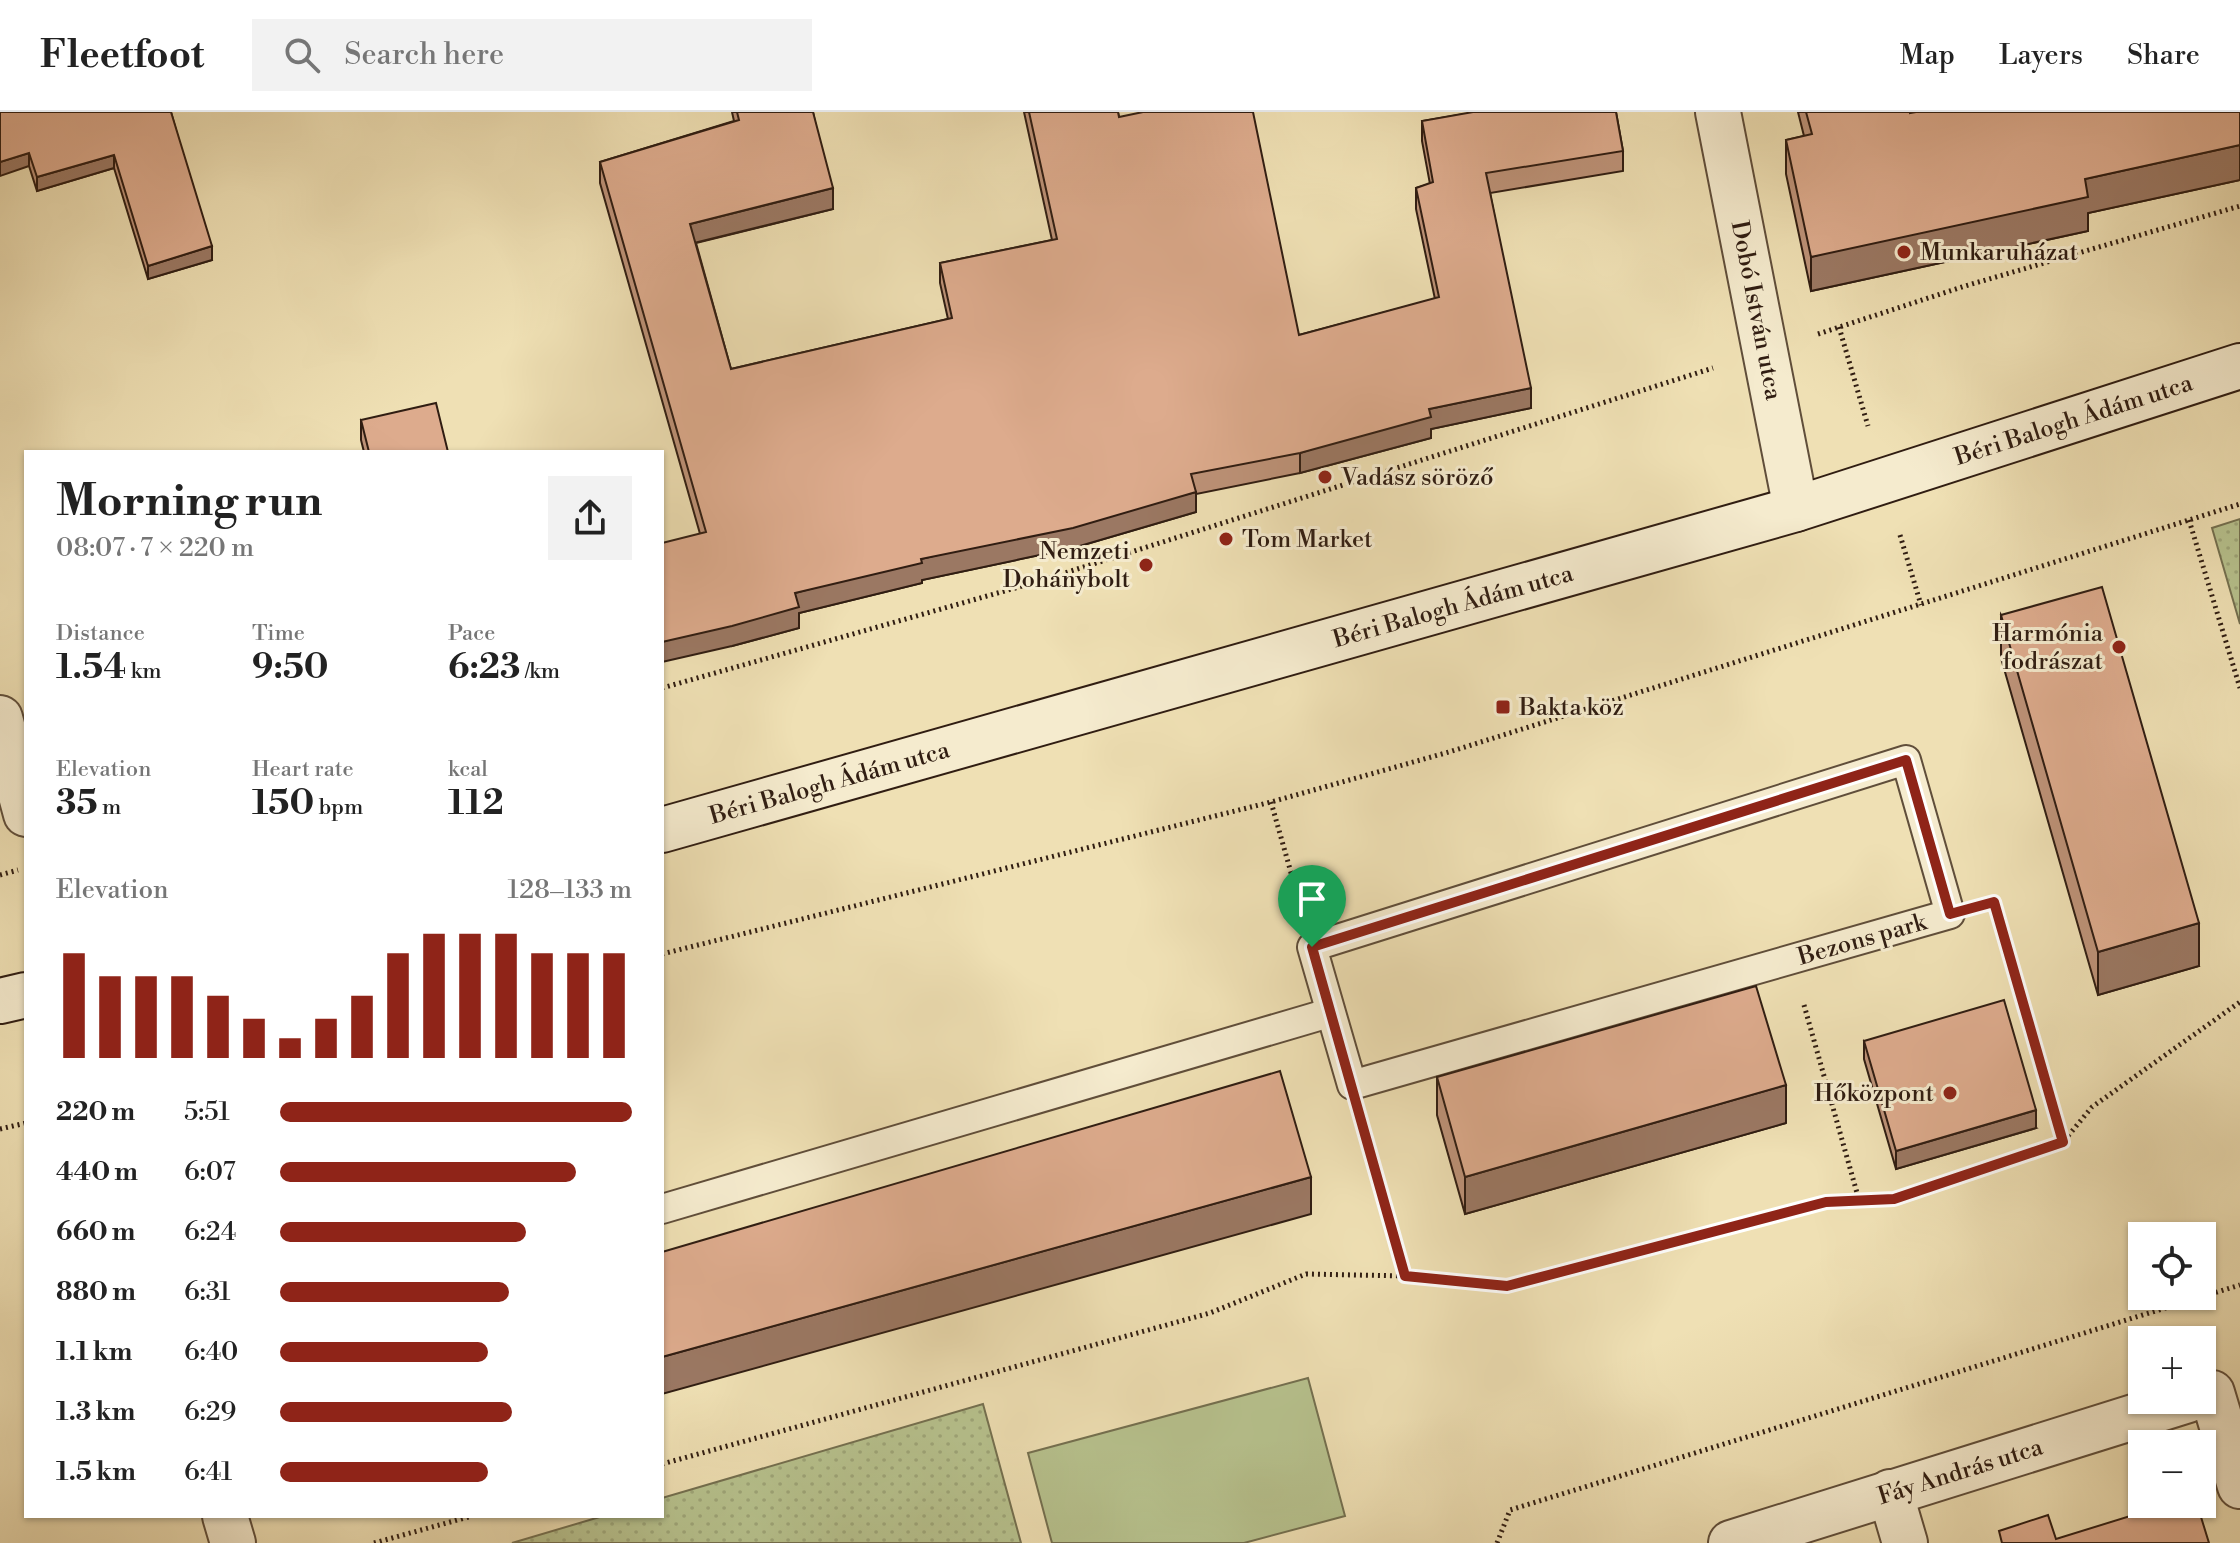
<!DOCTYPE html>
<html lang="en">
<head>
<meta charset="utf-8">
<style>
	body { margin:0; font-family:"Libre Bodoni",serif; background:#f2f2f2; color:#222; height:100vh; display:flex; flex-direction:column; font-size:30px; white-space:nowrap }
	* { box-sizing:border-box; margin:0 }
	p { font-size:26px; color:#767676 }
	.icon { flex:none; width:44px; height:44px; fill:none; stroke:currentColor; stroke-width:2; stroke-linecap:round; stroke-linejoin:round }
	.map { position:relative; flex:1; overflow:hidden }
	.details { position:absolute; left:24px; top:338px; width:640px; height:1068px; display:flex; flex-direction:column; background:#fff; border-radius:0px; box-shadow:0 2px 6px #0004 }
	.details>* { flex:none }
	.fabs { position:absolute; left:2128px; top:1110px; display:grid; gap:16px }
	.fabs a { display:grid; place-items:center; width:88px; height:88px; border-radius:0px; background:#fff; box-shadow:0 2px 6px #0004; font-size:40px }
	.pin { position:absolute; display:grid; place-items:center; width:68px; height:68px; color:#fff; margin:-82px -34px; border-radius:50% 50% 50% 0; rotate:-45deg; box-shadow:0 0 8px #0007 }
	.pin .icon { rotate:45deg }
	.round { display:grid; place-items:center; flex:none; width:84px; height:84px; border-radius:0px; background:#f2f2f2 }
	.overview { display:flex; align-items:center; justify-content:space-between; height:136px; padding:0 32px }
	h1 { font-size:44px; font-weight:700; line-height:60px }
	.figures { display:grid; grid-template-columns:repeat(3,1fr); gap:12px; height:136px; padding:8px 32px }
	.figures div { display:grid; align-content:center }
	.figures b { font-size:34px; font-weight:700 }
	.figures small { font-size:22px; font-weight:400 }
	.figures p { font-size:22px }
	.chart { height:224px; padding:16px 32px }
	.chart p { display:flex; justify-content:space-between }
	.chart svg { width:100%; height:144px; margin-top:8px; stroke:#8f2418; stroke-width:6 }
	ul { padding:0 32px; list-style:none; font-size:26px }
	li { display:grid; grid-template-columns:128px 96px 1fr; align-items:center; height:60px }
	li i { height:20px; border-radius:10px; background:#8f2418 }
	header { display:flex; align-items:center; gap:48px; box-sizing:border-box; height:112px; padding:0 40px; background:#fff; border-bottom:2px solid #e0e0e0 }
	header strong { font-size:38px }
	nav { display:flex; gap:44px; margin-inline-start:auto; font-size:28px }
	.search { width:560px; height:72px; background:#f2f2f2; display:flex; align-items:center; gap:20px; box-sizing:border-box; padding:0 28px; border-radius:0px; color:#767676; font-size:30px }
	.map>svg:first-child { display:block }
	.grass { fill:#b7c28e; stroke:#747050; stroke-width:2 }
	.park { fill:url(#park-dots); stroke:#747050; stroke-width:2 }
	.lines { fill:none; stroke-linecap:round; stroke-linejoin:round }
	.lane-casing { stroke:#604e3a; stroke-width:32 }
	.street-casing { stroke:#604e3a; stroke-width:48 }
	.secondary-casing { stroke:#301d12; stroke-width:48 }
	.path { stroke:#301d12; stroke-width:5; stroke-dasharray:2 4; stroke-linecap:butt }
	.lane { stroke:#f5ebce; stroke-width:28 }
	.street { stroke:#f5ebce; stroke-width:44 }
	.secondary { stroke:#f5ebce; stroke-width:44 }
	.wall { fill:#be9379; stroke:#301d12; stroke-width:2 }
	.shaded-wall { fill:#9b7863; stroke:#301d12; stroke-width:2 }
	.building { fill:#ddab8d; stroke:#301d12; stroke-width:2 }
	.route-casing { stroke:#fff; stroke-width:16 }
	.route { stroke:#8f2418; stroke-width:10 }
	.poi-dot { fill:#8f2418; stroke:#f5ebce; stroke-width:3 }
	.labels { text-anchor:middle; stroke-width:6; stroke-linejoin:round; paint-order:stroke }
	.poi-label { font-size:24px; fill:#301d12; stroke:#f5ebce; text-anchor:start }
	.street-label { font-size:24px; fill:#301d12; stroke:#f5ebce }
</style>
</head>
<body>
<header>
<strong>Fleetfoot</strong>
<div class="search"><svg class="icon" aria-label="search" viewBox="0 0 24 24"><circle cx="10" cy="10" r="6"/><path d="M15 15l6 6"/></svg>Search here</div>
<nav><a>Map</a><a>Layers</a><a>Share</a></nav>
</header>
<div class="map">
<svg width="2240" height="1431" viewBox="0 0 2240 1431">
	<defs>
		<pattern id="park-dots" width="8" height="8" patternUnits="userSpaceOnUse" patternTransform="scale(2)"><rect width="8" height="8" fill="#b7c28e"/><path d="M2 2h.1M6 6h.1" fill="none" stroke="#9ea679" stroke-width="1.8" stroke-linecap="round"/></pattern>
	</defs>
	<rect width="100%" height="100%" fill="#efe0b4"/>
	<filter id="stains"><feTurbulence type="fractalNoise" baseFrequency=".0025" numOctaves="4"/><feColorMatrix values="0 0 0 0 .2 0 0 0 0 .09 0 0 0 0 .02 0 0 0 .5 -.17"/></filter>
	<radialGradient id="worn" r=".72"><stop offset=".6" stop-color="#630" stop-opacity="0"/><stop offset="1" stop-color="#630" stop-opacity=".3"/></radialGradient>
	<!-- grass -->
	<path class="grass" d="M1308,1266L1345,1404L1244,1431H1052L1028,1341Z"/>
	<!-- park -->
	<g class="park">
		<path d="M2240,407V512L2212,416Z"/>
		<path d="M983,1292L1021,1431H512L603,1404H662V1386Z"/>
	</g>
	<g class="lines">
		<defs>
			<g id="lane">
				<path d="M1906,648L1950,802L1352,973L1312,835Z"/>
				<path d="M662,1097L1329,901"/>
			</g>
			<g id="street">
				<path id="s1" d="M1718,0L1796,397"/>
				<path d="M0,606L26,702"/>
				<path d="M2212,1281L2240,1374"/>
				<path d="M1890,1380L1905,1431"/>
				<path d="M225,1404L233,1431"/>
				<path id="s2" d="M1731,1431L2188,1288"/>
			</g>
			<g id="secondary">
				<path id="s3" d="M662,718L1796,397L2240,254"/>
				<path d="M0,889L26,883"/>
			</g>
		</defs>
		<!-- lane casing -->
		<use href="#lane" class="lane-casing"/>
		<!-- street casing -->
		<use href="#street" class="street-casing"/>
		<!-- secondary casing -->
		<use href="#secondary" class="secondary-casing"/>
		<!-- path -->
		<g class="path">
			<path d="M1839,215L1868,314"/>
			<path d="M1818,222L1965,174L2240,94"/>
			<path d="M2189,408L2240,576"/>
			<path d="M1900,423L1921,493"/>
			<path d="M662,576L1033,471L1713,256"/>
			<path d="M1271,690L1299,789"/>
			<path d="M0,763L18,758"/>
			<path d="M1999,808L2063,1029"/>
			<path d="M662,842L1271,690L1449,640L2240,392"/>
			<path d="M1804,893L1859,1088"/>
			<path d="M0,1017L26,1011"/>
			<path d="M1365,1020L1405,1164"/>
			<path d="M662,1352L1210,1201L1306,1162L1405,1164L1507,1174L1826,1090L1894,1087L2063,1030L2092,995L2240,890"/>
			<path d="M374,1431L472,1404"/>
			<path d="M1497,1431L1510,1398L2240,1173"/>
		</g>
		<!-- lane -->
		<use href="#lane" class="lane"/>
		<!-- street -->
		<use href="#street" class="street"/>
		<!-- secondary -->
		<use href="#secondary" class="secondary"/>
	</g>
	<!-- wall -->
	<g class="wall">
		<path d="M0,0H171L212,148L148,167L114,56L37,79L29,54Z"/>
		<path d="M732,0H813L833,97L696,131L731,257L948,207L940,171V151L1052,128L1024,0H1118L1119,5L1299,223L1435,187L1416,97V76L1430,72L1422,29V9L1470,1V0H1616L1623,39V59L1490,81L1531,296L1431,317V326L1300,361L1196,382V400L1073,436L922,468V471L799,501V516L732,534L600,71V50L734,9Z"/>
		<path d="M1798,0H1910V1L2240,0V68L2088,101V119L1811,179L1786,62V28L1804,24Z"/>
		<path d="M361,308L448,340H364L361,328Z"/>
		<path d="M2001,503L2199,854L2098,883L2001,546Z"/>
		<path d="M1864,929L2036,1016L1896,1057L1864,947Z"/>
		<path d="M1437,965L1786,1011L1465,1102L1437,1003Z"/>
	</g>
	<!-- shaded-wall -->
	<g class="shaded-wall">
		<path d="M2240,33V68L2088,101V119L1811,179V145L2085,67Z"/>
		<path d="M29,41V54L0,64V50Z"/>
		<path d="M114,43V56L37,79V65Z"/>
		<path d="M833,76V97L690,132V112Z"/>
		<path d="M212,134V148L148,167V154Z"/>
		<path d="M1531,276V296L1431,317V326L1300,361V341L1429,297Z"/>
		<path d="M1196,380V400L1073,436L922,468V471L799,501V516L732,534L662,550V530L795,481L921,447Z"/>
		<path d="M2199,811V854L2098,883V840Z"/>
		<path d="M1786,973V1011L1465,1102V1065Z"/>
		<path d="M2036,998V1016L1896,1057V1039Z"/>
		<path d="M1311,1065V1102L662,1282V1245Z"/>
	</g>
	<!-- building -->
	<g class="building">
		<path d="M0,0H171L212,134L148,154L114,43L37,65L29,41L0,50Z"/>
		<path d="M737,0H813L833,76L690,112L731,257L952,206L940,151L1057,127L1029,0H1118L1119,5L1143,0H1253L1299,223L1439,185L1416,76L1433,70L1422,9L1473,0H1616L1623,39L1486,61L1531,276L1429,297L1431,305L1300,341L1191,362L1196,380L1073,416L921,447L922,451L795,481L799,495L732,514L662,530V431L706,420L600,50L739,8Z"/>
		<path d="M1806,0H1910V1L1916,0H2240V33L2085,67L2088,85L1811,145L1786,28L1812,22Z"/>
		<path d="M436,291L448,340H369L361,308Z"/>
		<path d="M2102,475L2199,811L2098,840L2001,503Z"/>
		<path d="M1756,874L1786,973L1465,1065L1437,965Z"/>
		<path d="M2004,888L2036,998L1896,1039L1864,929Z"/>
		<path d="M1280,959L1311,1065L662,1245V1140Z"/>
		<path d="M2169,1392H2197L2209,1431H2002L1999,1419L2048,1403L2056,1427Z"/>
	</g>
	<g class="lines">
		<defs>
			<path id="route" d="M1906,648L1950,802L1994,790L2063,1030L1894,1087L1826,1090L1507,1174L1405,1164L1312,835Z"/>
		</defs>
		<!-- route casing -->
		<use href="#route" class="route-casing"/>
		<!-- route -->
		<use href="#route" class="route"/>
	</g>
	<!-- markers -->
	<g class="poi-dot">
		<circle cx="1904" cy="140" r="8"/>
		<circle cx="1325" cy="365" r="8"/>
		<circle cx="1226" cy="427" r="8"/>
		<circle cx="1146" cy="453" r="8"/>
		<circle cx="2119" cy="535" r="8"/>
		<rect x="1495" y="587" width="16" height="16" rx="4"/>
		<circle cx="1950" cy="981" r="8"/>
	</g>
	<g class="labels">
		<!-- poi labels -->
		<g class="poi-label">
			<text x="1920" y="148">Munkaruházat</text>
			<text x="1341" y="373">Vadász söröző</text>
			<text x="1242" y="435">Tom Market</text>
			<text x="1130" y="447" text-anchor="end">Nemzeti<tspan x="1130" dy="28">Dohánybolt</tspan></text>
			<text x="2103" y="529" text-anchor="end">Harmónia<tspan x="2103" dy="28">fodrászat</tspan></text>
			<text x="1519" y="603">Bakta köz</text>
			<text x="1934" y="989" text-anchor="end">Hőközpont</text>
		</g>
		<!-- street labels -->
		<g class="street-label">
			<text dy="8" stroke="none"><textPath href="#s1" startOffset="202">Dobó István utca</textPath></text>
			<text dy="8" stroke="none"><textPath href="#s3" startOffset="1470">Béri Balogh Ádám utca</textPath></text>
			<text dy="8" stroke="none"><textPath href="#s3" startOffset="822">Béri Balogh Ádám utca</textPath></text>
			<text dy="8" stroke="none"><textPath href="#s3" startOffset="174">Béri Balogh Ádám utca</textPath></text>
			<text transform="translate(1862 827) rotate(-16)" y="8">Bezons park</text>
			<text dy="8" stroke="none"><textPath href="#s2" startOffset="240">Fáy András utca</textPath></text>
		</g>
	</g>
	<rect width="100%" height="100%" filter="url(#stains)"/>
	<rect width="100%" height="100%" fill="url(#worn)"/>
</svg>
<div class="fabs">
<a><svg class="icon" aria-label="locate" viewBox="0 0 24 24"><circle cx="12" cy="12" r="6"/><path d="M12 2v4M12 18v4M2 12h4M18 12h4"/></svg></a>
<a>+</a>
<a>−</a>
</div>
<div class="pin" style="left:1312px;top:835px;background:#1e9e55"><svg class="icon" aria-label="arrive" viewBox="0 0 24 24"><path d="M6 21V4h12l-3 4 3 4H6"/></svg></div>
<section class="details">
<div class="overview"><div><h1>Morning run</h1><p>08:07 · 7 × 220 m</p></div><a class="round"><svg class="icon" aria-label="share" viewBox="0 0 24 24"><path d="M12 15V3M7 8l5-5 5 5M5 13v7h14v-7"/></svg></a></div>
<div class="figures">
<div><p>Distance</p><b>1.54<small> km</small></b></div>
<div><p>Time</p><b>9:50</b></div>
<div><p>Pace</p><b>6:23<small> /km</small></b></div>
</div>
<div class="figures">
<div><p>Elevation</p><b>35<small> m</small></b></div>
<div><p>Heart rate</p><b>150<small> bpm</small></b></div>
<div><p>kcal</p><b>112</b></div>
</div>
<div class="chart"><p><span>Elevation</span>128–133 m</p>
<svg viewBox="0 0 160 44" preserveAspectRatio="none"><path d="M5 44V12M15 44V19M25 44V19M35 44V19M45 44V25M55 44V32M65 44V38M75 44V32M85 44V25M95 44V12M105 44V6M115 44V6M125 44V6M135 44V12M145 44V12M155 44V12"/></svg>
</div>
<ul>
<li><b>220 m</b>5:51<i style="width:100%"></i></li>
<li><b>440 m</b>6:07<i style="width:84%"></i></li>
<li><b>660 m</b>6:24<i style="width:70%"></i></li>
<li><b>880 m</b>6:31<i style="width:65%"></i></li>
<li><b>1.1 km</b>6:40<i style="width:59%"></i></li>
<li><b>1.3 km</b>6:29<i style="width:66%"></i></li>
<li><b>1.5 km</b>6:41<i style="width:59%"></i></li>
</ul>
</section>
</div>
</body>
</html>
